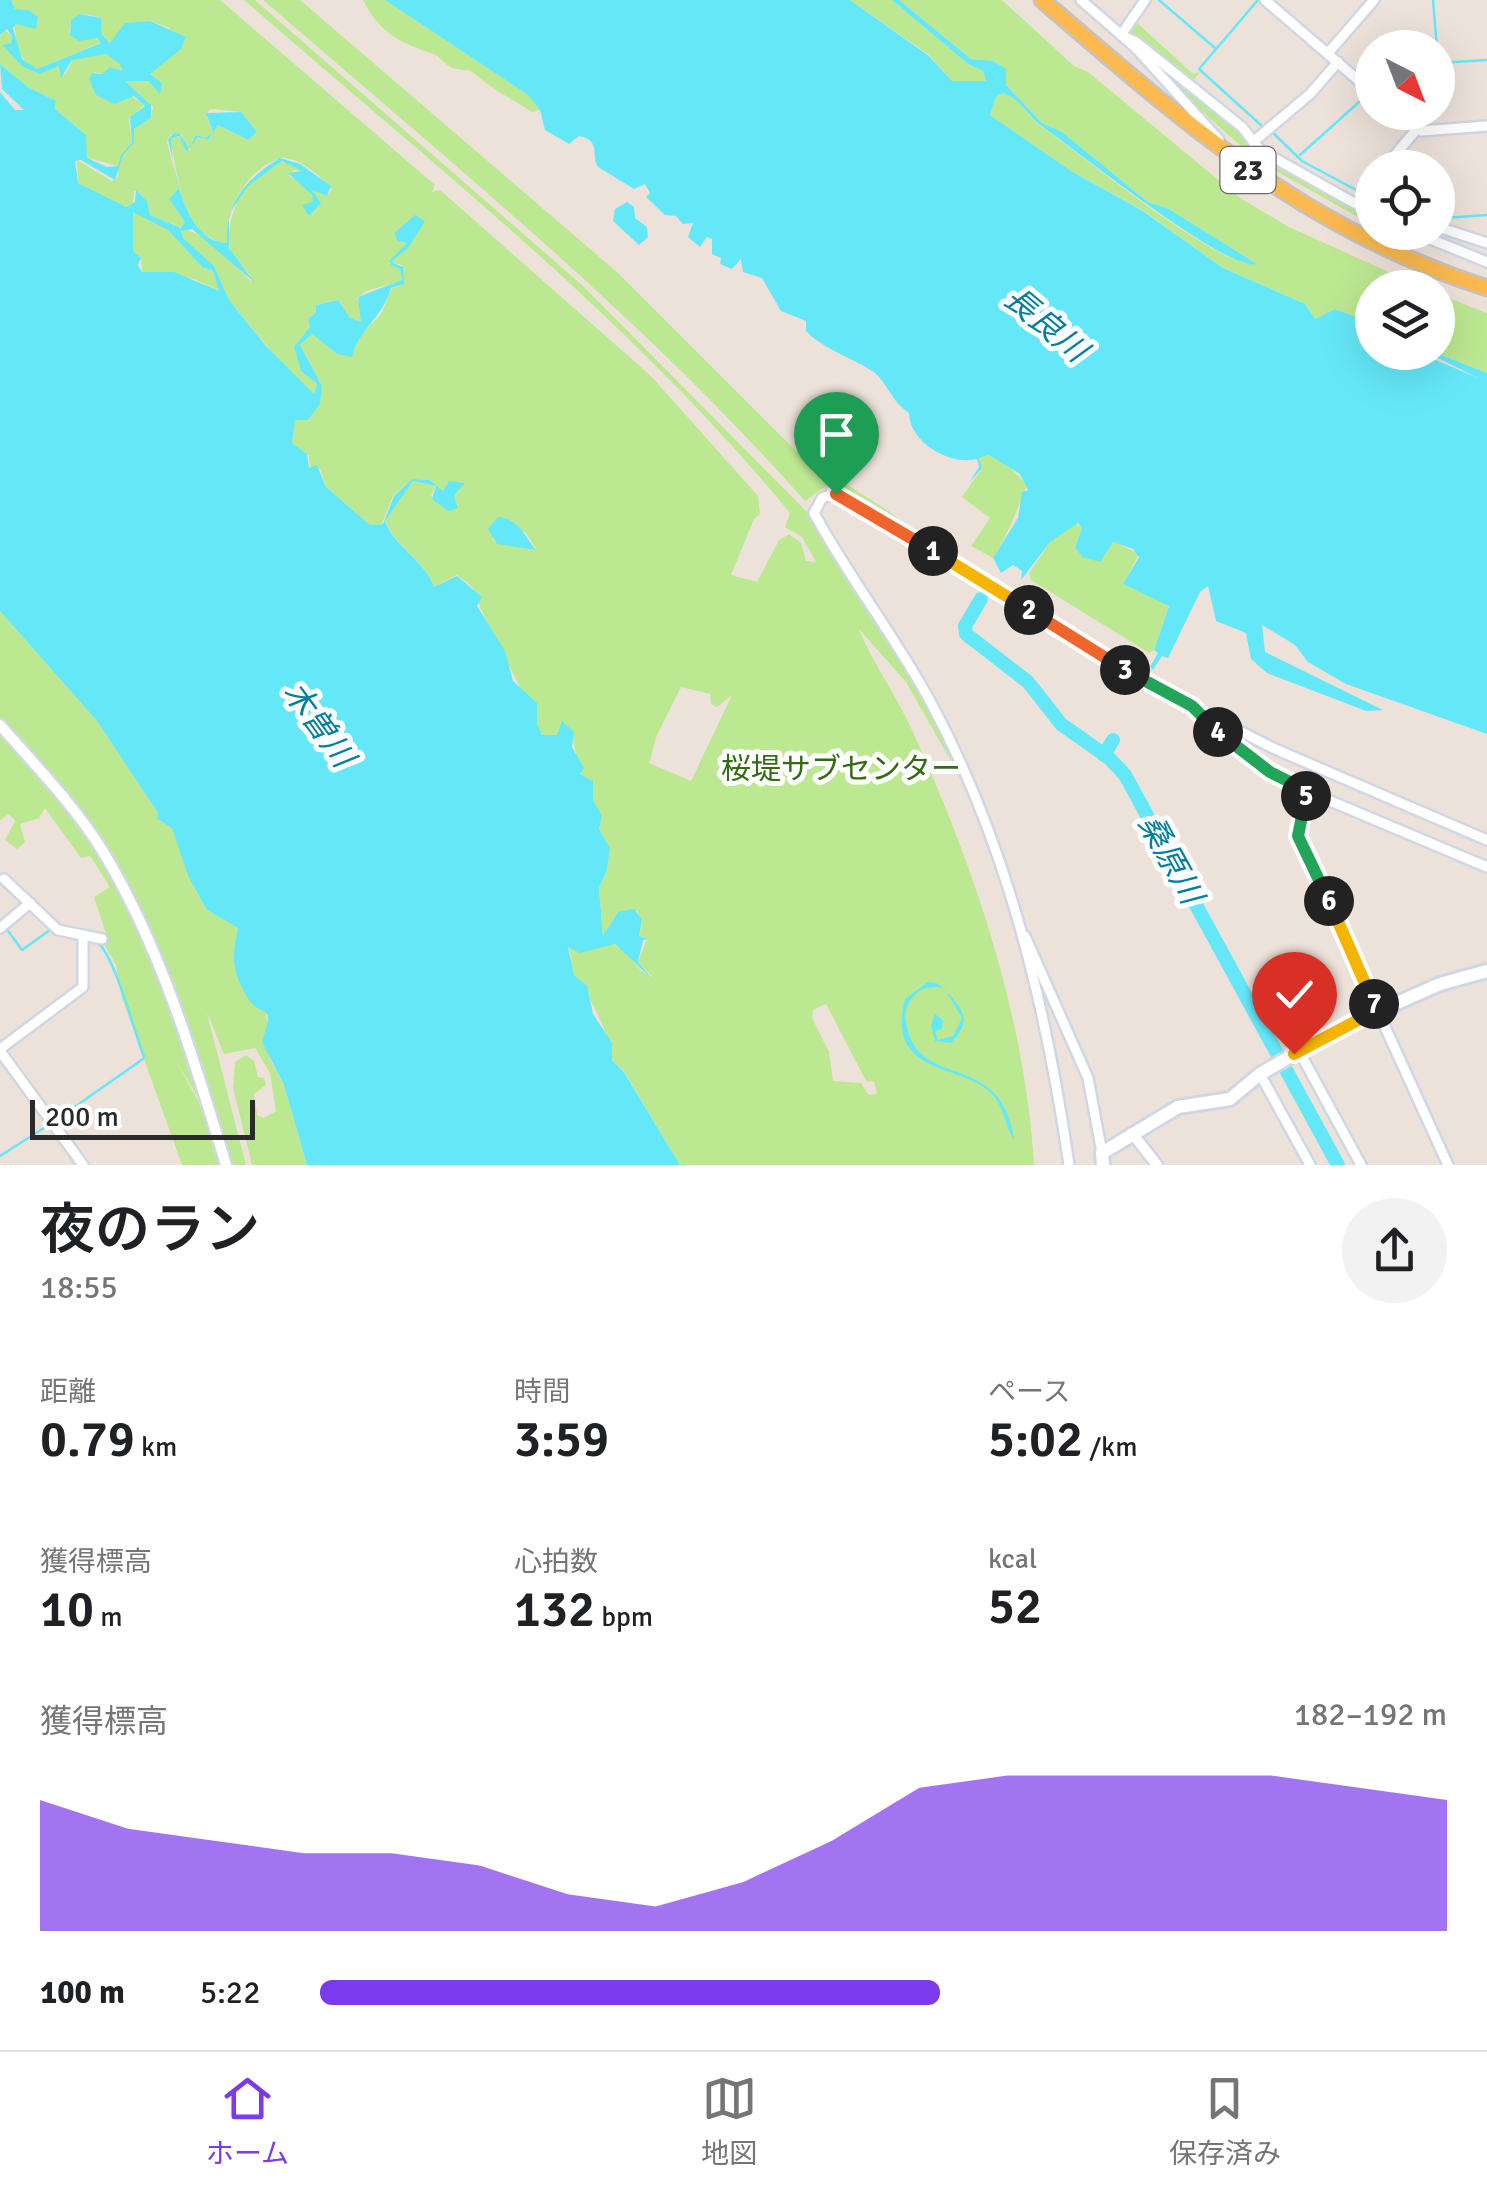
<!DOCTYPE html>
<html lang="ja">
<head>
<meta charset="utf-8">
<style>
	body { margin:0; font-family:Signika,"Noto Sans JP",sans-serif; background:#f2f2f2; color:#202124; height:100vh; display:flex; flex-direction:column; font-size:38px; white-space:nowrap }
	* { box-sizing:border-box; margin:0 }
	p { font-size:32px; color:#757577 }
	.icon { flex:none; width:55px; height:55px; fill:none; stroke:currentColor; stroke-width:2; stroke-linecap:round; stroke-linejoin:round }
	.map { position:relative; height:1165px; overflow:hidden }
	.drawer { display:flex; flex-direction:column; background:#fff; flex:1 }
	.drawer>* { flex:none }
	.needle { width:65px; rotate:138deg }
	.tools { position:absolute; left:1355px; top:30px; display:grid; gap:20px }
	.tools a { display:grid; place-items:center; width:100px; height:100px; border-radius:50%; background:#fff; box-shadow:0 10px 40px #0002; font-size:50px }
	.scale { position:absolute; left:30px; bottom:25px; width:225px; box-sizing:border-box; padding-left:10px; border:5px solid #2a2a2a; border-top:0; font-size:28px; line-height:35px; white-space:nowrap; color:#2a2a2a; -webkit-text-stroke:8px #fff; paint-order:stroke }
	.pin { position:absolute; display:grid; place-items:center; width:85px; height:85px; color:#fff; margin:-102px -42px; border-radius:50% 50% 50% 0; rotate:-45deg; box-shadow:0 0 10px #0007 }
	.pin .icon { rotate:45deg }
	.km { position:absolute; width:50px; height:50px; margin:-25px; border-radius:50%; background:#222; color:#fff; font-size:28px; line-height:50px; text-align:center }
	.round { display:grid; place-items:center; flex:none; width:105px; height:105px; border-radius:52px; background:#f2f2f2 }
	.head { display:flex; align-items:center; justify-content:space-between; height:170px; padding:0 40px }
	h1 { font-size:55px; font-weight:600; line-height:75px }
	.stats { display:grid; grid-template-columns:repeat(3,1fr); gap:15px; height:170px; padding:10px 40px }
	.stats div { display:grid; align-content:center }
	.stats b { font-size:50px; font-weight:600 }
	.stats small { font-size:28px; font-weight:400 }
	.stats p { font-size:28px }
	.chart { height:280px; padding:20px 40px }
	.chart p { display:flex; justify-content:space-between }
	.chart svg { width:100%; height:180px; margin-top:10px; fill:#7c3aed; opacity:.7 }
	ul { padding:0 40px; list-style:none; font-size:32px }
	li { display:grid; grid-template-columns:160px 120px 1fr; align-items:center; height:75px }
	li i { height:25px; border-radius:12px; background:#7c3aed }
	.menu { display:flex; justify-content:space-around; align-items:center; height:140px; border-top:2px solid #e0e0e0; background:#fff; font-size:28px; color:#757577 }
	.menu a { display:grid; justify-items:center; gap:5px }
	.menu .active { color:#7c3aed }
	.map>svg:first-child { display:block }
	.green { fill:#bde892; fill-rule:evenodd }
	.water { fill:#64e8f8; fill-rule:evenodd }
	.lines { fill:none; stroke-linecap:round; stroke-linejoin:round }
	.stream { stroke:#64e8f8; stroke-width:2.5 }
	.river { stroke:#64e8f8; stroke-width:14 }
	.minor-casing { stroke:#cfd6e4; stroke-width:14 }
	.tertiary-casing { stroke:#cfd6e4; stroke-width:15 }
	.secondary-casing { stroke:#cfd6e4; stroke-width:18 }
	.primary-casing { stroke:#c3c3c3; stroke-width:19 }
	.minor { stroke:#fff; stroke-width:9 }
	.tertiary { stroke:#fff; stroke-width:10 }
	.secondary { stroke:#fff; stroke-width:12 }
	.primary { stroke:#fcb950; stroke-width:14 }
	.split-1-casing { stroke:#fff; stroke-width:20 }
	.split-2-casing { stroke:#fff; stroke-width:20 }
	.split-3-casing { stroke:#fff; stroke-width:20 }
	.split-4-casing { stroke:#fff; stroke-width:20 }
	.split-5-casing { stroke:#fff; stroke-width:20 }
	.split-6-casing { stroke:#fff; stroke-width:20 }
	.split-7-casing { stroke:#fff; stroke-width:20 }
	.split-8-casing { stroke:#fff; stroke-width:20 }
	.split-1 { stroke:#f0652b; stroke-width:12 }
	.split-2 { stroke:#f5b400; stroke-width:12 }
	.split-3 { stroke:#f0652b; stroke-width:12 }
	.split-4 { stroke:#22a559; stroke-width:12 }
	.split-5 { stroke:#22a559; stroke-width:12 }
	.split-6 { stroke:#22a559; stroke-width:12 }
	.split-7 { stroke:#f5b400; stroke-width:12 }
	.split-8 { stroke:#f5b400; stroke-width:12 }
	.labels { text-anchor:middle; stroke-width:10; stroke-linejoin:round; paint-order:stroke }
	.shield { fill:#fff; stroke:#6a6a6a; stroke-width:2.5 }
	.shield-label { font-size:28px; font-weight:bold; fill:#2a2a2a }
	.park-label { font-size:30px; fill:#346c14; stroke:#fff }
	.water-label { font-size:32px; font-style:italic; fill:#03809e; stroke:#fff }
</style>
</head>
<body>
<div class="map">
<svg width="1487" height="1165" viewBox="0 0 1487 1165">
	<rect width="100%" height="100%" fill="#ede2da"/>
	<!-- green -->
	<g class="green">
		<path d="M11,0H220L435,185L432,192L440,190L651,376L758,496L760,514L754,519L731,575L757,582L779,540L789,534L801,543L806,561L816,562L802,537L785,527L790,513C631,319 432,164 244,0H255L582,285L810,515L927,701L964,784L906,682L858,628C873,663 896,695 912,730C974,866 1025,1015 1034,1165H680L624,1071L612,1060C610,1035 590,995 576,978C570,970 573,956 568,947L582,952L612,944C631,951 634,970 652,977L638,962L647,939L639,936L642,924L637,911L618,912L603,936L599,888L607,870L610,848L599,829L602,818L593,800V782L580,774L573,740L557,735L545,737L538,730C521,679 489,637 473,588L457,575L434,587C423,558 396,548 385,520L413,481L436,486L431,496L448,511L458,506L454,495L463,482L443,491L430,480L412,479L393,496L382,524L370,525L326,487L320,469H310L309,456L292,443L295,420H308L318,406L322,386L300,345L312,334L337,354L353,352L354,342L381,314L392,288L402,285V265L391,262L399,255L389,263L400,269L402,281L366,291L357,298L364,316L361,322L350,318L338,300L316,305V313L308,318L310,327L296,351L301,371L317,384L314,394L289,373L229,300L214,266L182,238V228L150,215L147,201L137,191H134L133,204L123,207L78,183L77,160L112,181L118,177V166L87,158L79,129L55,109L56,101L28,87L0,64V36L5,30L12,37L11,43L3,46L36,73L59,66L65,75L73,59L106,54L121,64L122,71L111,68L102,74L95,72L89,80C100,100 109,107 132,96L144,105L129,119L132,144L134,129L151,118L153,107L125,81L147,80L152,86L160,82L150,74L170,28L150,21L127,23L110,43L102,35L99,17L83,14L71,20L69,32L79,40L93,37L102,42L37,69C16,61 18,42 14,25L28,10L15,9ZM211,109L241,112L257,132L248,140L218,125L208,140L198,137L194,143L196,135L206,138L213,132L206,114ZM174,133L182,135L186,149L191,148L189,151L177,135L170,138L183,207L201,232L223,245L228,242C223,211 247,170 278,159C295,153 323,178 332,190L326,196L289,176L294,170L302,171L286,161C248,168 227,210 229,244C230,258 250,269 252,282L206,238L183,228L185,222L169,199L179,188L167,142L168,137ZM501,517L526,533L536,549L495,542L493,537ZM681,687L710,694L711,704L717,707L732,695L691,781L649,763L657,735ZM826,1004L866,1081L874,1082L877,1093L869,1095L861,1083L833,1081L829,1052L812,1018L813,1010Z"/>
		<path d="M263,0H300L618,273L798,453L893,514L916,535L839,490L826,486L805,501C642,317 449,161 263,0Z"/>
		<path d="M363,0H385L528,95L540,110L532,112C511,98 493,90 475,74C469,68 460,71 453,68C445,65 440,57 434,54C401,43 380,34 363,0Z"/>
		<path d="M850,0H892L968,64L983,71L986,81H952L929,55Z"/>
		<path d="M899,0H1002L1074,66L1088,72L1240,198L1289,227L1422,287L1372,288V323L1335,309L1315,319L1305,304L1223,268L1144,211L1071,171L990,115L996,97L1003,93C1022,100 1028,117 1043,128C1083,155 1217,268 1257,264L1169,209L1148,202L1062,132L1042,123L1006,85L1004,69L993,61L971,59Z"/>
		<path d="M1135,21L1193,74L1200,72L1191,83L1130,33Z"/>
		<path d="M1139,47L1240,130L1256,150L1252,156L1179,91Z"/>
		<path d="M1260,153L1372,216V225L1255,159Z"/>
		<path d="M133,211L168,230L202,267L213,271L219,291L194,279L142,272L141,258L133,251Z"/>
		<path d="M1438,294L1487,313V373L1436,353Z"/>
		<path d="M989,455L1000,457L1027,485C1018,507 1009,533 993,558L971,546L990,518L962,497L982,468L979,458Z"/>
		<path d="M1076,523L1082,528L1075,547L1082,557L1115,542L1139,554L1123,584L1169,605L1154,650L1149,653L1031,580L1029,573L1050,542Z"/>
		<path d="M0,611L97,721L158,813L159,821L172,827L188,876L207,910L238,928C233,951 233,976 248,997C252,1004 261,1007 266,1012L270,1059L284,1085L307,1165H252L233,1088L235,1062L246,1055L254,1061L258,1077L264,1078L266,1085L254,1094L257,1115L264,1118L276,1111L270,1073L255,1048L224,1054L207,1013L246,1165H229L126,885L0,722Z"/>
		<path d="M0,731L98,849L154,966L205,1109L174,1058L209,1120L222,1165H182L122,998L116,965L103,942L106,934L94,897L110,887L90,856L81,858L45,808L39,818L20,824L25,842L17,849L5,840L15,821L9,814L0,820Z"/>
	</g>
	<!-- water -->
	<g class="water">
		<path d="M0,0H11L15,9L28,10L38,17L36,29L16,24L13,28L22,59L37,69L101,43L97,38L79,41L70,35L71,20L80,14L101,18L102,35L110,43L125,23L150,21L186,37L181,49L150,74L162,83L160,94L148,81H125L151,105V118L134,129V143L123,155L115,180L81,160L75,161L78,183L126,207L135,202L136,190L147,201L150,215L181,228L185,222L169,199L179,188L168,139L174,133L180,134L189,149L196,135L206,138L213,132L206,113L241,112L257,132L248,140L218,125L208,140L198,137L187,152L179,136L171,138C172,172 186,242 227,243C225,204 245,179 280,158L300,164L331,186L327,196L312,190L321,203L309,216L302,205L313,202L312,195L288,173L302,171L282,161L248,186L229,214V248L254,282L192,229L181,231L183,238L214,266L229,300L266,346L314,394L317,384L301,371L294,347L310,327L308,318L316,313V305L338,300L350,318L361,322L358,297L402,280L400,269L391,265L389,261L407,243L398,241L394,233L415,215L425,221L408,248L391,262L403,267L404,284L391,288C384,316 357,332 352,357L337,354L312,334L300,345L322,386L320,404L308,420H295L292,443L307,454L309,468L317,465L326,487L370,525L383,524L394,496L412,479L430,480L443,491L449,481L465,483L454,495L458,508L448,511L432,499L436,486L413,481L385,521C396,549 423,558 434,587L457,576L482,597L477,606L505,651L513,681L537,703V724L542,735H557L562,721L574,732L572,747L584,768L580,774L593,781V800L602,816L599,829L610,848L607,870L599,888L603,936L618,912L634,909L642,920L639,936L648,939L643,940L638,962L654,981L615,944L580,953L568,947L574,975L587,986L593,1014L612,1043V1060L624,1072L680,1165H307L284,1085L262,1042C276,997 262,1022 247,997C231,969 232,957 238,928L207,910L188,876L172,828L157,819L158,813L97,721L0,611V92L15,110H24L2,89L0,64L28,87L56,101L55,109L86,135L87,158L107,167L118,166L121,155L132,143L130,117L145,106L134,96L114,104L96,95L89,79L92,73L102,74L110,67L122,71L120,64L106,54L72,60L61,78L59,66L39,74L22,66L2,45L11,43L12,37L7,29L0,35ZM133,212L168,230L202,267L213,271L219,291L174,272H142L138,265L141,258L133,251Z"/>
		<path d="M385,0H850L929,56L952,81H986L983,71L968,64L892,0H899L971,59L993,61L1006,69V85L1042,123L1062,132L1148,202L1169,209L1257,264C1227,272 1079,152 1044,128C1028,117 1022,100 1003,93L996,97L990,115L1071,171L1143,211L1223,268L1305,304L1315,319L1335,309L1372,323V352L1419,353L1478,378L1428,353H1436L1487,373V734L1346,684L1308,662L1295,645L1262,625L1265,652L1383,710L1366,711L1267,673L1251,659L1246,633L1216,621L1208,586L1200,592L1168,658L1162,656L1153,670L1150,667L1158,653L1154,650L1169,606L1123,584L1139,557L1133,549L1113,542L1100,562L1082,557L1075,547L1082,528L1078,523L1050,542L1021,580L1022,571L1013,565L1001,573L993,558L1018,518L1022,492L1028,490L1020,474L989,455L979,458L982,468L969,483L979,467L977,459C948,466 909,441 909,413C894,403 890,390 879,377C869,364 824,351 806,331V321L781,311L762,278L743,272L741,259L732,269L720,264L721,258L712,254V239L707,237L700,247L688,237L693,223L683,224L676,216L665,215L646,197L650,193L645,184L634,189L598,167C590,154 602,141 579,136L569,144L545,130L540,110L528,95Z"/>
		<path d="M627,202L634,207L635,218L647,227L648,237L639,245L613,221L615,209Z"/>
		<path d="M498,517C519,518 525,537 536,550L497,544L488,529Z"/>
		<path d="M928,982C942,983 940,986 948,993C964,1011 972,1021 951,1043L935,1041L931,1025L935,1014L943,1020L942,1028L935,1032L938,1040L953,1036L962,1018L944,988C933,986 923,987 915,995C907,1002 904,1013 906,1023C914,1074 962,1063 992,1091C1006,1104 1011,1121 1014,1139C1005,1127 1004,1105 990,1092C955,1062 886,1075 905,999Z"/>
	</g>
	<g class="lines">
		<!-- stream -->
		<g class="stream">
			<path d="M1159,0L1215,48"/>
			<path d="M1258,0L1199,69L1263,127"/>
			<path d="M1433,0L1437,48"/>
			<path d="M1438,63L1487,60"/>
			<path d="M1372,80V79"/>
			<path d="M1272,132L1302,161L1358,191"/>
			<path d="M1300,155L1368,94"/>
			<path d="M1440,223L1444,218L1487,215"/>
			<path d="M6,928L22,950L50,930L78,940"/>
			<path d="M97,942C115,956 133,1028 144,1057"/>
			<path d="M56,1120L143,1059"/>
			<path d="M0,1156L44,1128"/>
		</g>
		<!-- river -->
		<g class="river">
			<path d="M981,599L965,626L966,634L1028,682L1061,724L1109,758L1125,775L1338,1165"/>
			<path d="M1104,755L1113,740"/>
		</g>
		<defs>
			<g id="minor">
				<path d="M1081,0L1136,48L1219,140"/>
				<path d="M1265,0L1372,92"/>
				<path d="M1121,35L1136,42L1242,127L1260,150L1372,213"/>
				<path d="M1121,35L1145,0"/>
				<path d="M1328,53L1374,0"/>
				<path d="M1396,112L1421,131L1487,126"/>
				<path d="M1253,142L1310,94L1338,62"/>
				<path d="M1384,168L1416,130"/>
				<path d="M1372,181L1365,189L1372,197"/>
				<path d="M1438,227L1487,243"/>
				<path d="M1413,232L1487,262"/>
				<path d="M1194,709L1205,724L1290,784L1487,867"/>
				<path d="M1308,791L1298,836L1448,1165"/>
				<path d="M4,879L58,930L102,939"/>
				<path d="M0,928L30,903"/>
				<path d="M1025,936L1088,1078L1102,1153"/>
				<path d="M0,1049L83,987V935"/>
				<path d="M0,1051L83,1165"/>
				<path d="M1299,1051L1361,1165"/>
				<path d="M1260,1074L1310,1165"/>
				<path d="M1069,1165C1046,1006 1007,843 930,701C895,636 849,578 814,513L822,498L836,493L867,508L1161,691L1275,749L1487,840"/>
			</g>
			<g id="tertiary">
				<path d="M0,725C35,765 74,805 102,850C160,945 194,1059 226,1165"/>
				<path d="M1132,1133L1157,1165"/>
			</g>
			<path id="secondary" d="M1103,1165L1102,1153L1178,1107L1230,1099L1260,1074L1336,1030L1440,984L1487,971"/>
			<path id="primary" d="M1042,0C1184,122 1303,229 1487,288"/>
		</defs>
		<!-- minor casing -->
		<use href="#minor" class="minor-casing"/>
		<!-- tertiary casing -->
		<use href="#tertiary" class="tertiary-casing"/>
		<!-- secondary casing -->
		<use href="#secondary" class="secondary-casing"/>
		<!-- primary casing -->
		<use href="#primary" class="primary-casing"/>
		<!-- minor -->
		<use href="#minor" class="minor"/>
		<!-- tertiary -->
		<use href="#tertiary" class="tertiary"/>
		<!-- secondary -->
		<use href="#secondary" class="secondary"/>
		<!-- primary -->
		<use href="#primary" class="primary"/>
	</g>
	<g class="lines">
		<defs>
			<path id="split-1" d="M836,494L933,551"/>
			<path id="split-2" d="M933,551L1029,610"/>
			<path id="split-3" d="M1029,610L1125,670"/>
			<path id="split-4" d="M1125,670L1192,706L1218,732"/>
			<path id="split-5" d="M1218,732L1270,772L1308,791L1306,796"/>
			<path id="split-6" d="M1306,796L1298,836L1329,901"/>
			<path id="split-7" d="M1329,901L1374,1004"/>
			<path id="split-8" d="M1294,1054L1377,1010L1374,1004"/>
		</defs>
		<!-- split-1 casing -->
		<use href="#split-1" class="split-1-casing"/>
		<!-- split-2 casing -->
		<use href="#split-2" class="split-2-casing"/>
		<!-- split-3 casing -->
		<use href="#split-3" class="split-3-casing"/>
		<!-- split-4 casing -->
		<use href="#split-4" class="split-4-casing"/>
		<!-- split-5 casing -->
		<use href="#split-5" class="split-5-casing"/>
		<!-- split-6 casing -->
		<use href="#split-6" class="split-6-casing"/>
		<!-- split-7 casing -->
		<use href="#split-7" class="split-7-casing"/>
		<!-- split-8 casing -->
		<use href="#split-8" class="split-8-casing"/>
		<!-- split-1 -->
		<use href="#split-1" class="split-1"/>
		<!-- split-2 -->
		<use href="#split-2" class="split-2"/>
		<!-- split-3 -->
		<use href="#split-3" class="split-3"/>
		<!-- split-4 -->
		<use href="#split-4" class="split-4"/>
		<!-- split-5 -->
		<use href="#split-5" class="split-5"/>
		<!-- split-6 -->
		<use href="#split-6" class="split-6"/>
		<!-- split-7 -->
		<use href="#split-7" class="split-7"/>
		<!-- split-8 -->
		<use href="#split-8" class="split-8"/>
	</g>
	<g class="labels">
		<!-- shield labels -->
		<rect class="shield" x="1220.5" y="147" width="55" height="46" rx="8"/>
		<g class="shield-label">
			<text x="1248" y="180">23</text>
		</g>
		<!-- park labels -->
		<g class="park-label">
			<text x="841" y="779">桜堤サブセンター</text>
		</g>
		<!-- water labels -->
		<g class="water-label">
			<text transform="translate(1046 324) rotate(40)" y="11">長良川</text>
			<text transform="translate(319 724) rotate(54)" y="11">木曽川</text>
			<text transform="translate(1171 859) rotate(61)" y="11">桑原川</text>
		</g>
	</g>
</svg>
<div class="tools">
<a><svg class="needle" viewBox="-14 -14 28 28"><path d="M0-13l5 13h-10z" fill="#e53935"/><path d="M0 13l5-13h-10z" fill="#757577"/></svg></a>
<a><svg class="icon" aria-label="locate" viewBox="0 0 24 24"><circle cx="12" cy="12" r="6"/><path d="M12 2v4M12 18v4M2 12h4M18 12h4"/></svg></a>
<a><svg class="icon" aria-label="layers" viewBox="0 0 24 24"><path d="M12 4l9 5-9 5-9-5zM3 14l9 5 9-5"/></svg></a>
</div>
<div class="scale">200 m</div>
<div class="pin" style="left:836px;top:494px;background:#1e9e55"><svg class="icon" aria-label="arrive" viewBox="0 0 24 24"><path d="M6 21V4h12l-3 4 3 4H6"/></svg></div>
<div class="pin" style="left:1294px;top:1054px;background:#d93025"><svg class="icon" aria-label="check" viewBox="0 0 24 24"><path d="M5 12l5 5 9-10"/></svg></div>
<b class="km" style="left:933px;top:551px">1</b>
<b class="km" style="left:1029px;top:610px">2</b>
<b class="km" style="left:1125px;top:670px">3</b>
<b class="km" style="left:1218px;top:732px">4</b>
<b class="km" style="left:1306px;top:796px">5</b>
<b class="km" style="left:1329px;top:901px">6</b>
<b class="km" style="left:1374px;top:1004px">7</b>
</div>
<section class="drawer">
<div class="head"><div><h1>夜のラン</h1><p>18:55</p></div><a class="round"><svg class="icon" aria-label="share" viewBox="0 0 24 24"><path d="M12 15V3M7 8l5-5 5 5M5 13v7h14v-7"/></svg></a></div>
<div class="stats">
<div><p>距離</p><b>0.79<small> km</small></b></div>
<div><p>時間</p><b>3:59</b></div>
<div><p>ペース</p><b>5:02<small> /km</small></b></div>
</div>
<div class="stats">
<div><p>獲得標高</p><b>10<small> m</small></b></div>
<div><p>心拍数</p><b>132<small> bpm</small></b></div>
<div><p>kcal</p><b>52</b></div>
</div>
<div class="chart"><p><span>獲得標高</span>182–192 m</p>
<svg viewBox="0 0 160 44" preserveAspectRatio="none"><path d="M0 44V12L10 19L20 22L30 25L40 25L50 28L60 35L70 38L80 32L90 22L100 9L110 6L120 6L130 6L140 6L150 9L160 12V44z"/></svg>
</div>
<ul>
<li><b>100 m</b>5:22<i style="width:55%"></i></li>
</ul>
</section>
<nav class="menu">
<a class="active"><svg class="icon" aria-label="home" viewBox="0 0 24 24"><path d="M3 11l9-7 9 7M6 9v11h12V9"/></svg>ホーム</a>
<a><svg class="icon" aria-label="map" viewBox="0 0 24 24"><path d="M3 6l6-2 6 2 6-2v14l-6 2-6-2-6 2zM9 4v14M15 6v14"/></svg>地図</a>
<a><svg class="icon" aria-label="saved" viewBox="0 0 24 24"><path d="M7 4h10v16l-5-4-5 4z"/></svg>保存済み</a>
</nav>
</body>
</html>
